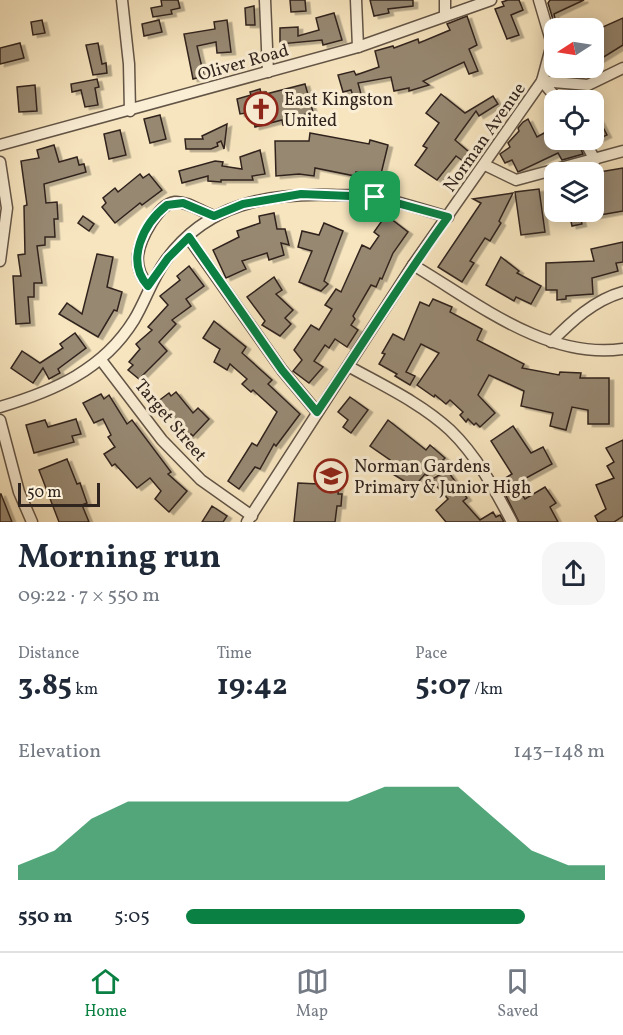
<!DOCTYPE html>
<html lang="en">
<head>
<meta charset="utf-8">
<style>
	body { margin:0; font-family:Vollkorn,serif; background:#f6f6f7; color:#1f2937; height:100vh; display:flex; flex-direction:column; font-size:22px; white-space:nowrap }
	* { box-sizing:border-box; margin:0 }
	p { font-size:20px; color:#747a83 }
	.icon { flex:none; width:33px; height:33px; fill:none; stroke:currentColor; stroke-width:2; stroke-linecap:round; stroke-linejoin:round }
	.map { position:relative; height:522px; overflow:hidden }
	.drawer { display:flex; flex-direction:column; background:#fff; flex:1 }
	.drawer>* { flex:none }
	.needle { width:39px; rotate:258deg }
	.fabs { position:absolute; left:544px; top:18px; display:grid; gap:12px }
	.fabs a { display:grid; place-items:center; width:60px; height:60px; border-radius:12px; background:#fff; box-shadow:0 3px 15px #0003; font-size:30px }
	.scale { position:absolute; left:18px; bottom:15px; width:82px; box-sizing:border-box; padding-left:6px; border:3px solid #30241e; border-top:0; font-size:16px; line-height:21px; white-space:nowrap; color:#30241e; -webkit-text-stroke:4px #faeed5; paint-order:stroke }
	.pin { position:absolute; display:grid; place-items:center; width:51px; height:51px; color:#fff; margin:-26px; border-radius:12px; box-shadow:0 3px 9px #0006 }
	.round { display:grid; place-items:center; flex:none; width:63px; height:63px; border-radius:18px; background:#f6f6f7 }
	.headline { display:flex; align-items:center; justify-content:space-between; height:102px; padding:0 18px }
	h1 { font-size:33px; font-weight:700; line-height:45px }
	.metrics { display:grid; grid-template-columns:repeat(3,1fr); gap:9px; height:102px; padding:6px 18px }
	.metrics div { display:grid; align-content:center }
	.metrics b { font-size:30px; font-weight:700 }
	.metrics small { font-size:16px; font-weight:400 }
	.metrics p { font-size:16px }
	.chart { height:168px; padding:12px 18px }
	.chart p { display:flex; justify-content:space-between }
	.chart svg { width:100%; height:108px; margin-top:6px; fill:#0b8043; opacity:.7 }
	ul { padding:0 18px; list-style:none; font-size:20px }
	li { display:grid; grid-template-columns:96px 72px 1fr; align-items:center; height:45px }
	li i { height:15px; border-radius:8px; background:#0b8043 }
	.tab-bar { display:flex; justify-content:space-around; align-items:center; height:84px; border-top:2px solid #e0e1e3; background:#fff; font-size:16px; color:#747a83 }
	.tab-bar a { display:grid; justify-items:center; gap:3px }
	.tab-bar .active { color:#0b8043 }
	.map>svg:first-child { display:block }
	.building { fill:#978872; stroke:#30241e; stroke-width:1.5; filter:url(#shadow) }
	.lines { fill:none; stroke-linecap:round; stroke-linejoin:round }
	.minor-casing { stroke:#625446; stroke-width:13 }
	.minor { stroke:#faeed5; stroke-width:10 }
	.route-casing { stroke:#fff; stroke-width:12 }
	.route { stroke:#0b8043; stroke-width:8 }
	.labels { text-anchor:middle; stroke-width:6; stroke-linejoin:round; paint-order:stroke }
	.street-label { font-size:18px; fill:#30241e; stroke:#faeed5 }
	.poi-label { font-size:18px; fill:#30241e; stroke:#faeed5; text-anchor:start }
</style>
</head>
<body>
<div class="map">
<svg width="623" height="522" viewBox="0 0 623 522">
	<defs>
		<filter id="shadow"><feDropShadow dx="4.5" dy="2.5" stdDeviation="0" flood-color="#0004"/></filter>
	</defs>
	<rect width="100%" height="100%" fill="#f7e5bf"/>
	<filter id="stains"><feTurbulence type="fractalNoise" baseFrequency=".00333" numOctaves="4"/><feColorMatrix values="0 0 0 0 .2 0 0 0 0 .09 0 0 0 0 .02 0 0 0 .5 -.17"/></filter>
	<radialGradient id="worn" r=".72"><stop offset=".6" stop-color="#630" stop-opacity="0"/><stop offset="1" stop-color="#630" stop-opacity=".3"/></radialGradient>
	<!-- building -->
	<g class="building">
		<path d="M161,0H178L180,8L171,10L172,14L153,17L151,8L162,6Z"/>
		<path d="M290,0H305L306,11L291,12Z"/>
		<path d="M370,0H413V6L388,9L389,13L374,16Z"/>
		<path d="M508,0H519L523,10L511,15L519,35L507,39L495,9L504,6L502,2Z"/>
		<path d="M550,0H584L554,14L556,22L554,23L548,3Z"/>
		<path d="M254,6L255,25H246L245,8Z"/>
		<path d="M334,13L342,40L323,45L322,40L280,44V28L298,27V36L319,30L316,18Z"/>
		<path d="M467,16L477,45L469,49L478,71L469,74L464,62L423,81L429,85L409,91V88L394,91L391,77L358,83L361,94L353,96L351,90L343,92L338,75L354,71L356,75L379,67L375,51L393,46L394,48L418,39L419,43L450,30L447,24Z"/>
		<path d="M623,18V45L599,60L594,50V31Z"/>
		<path d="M42,20L45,33L33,35L31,22Z"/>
		<path d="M159,20L162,32L144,36L142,24Z"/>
		<path d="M227,20L231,52L217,53L216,42L197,46L204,76L193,79L184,34L215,29L214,22Z"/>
		<path d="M20,43L24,58L0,64V48Z"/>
		<path d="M98,43L102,64L106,63L107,73L93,75L86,45Z"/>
		<path d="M97,79L99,87L95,88L98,105L85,107L81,90L72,92L71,84Z"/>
		<path d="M305,84L313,112L299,116L300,120L283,125L282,120L255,127L252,112L240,114L237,99L251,95L250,92L260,89L261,93L266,92V94Z"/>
		<path d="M35,85L37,111L19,112L17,87Z"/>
		<path d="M575,91L582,92L586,100H572L569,94Z"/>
		<path d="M441,94L465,113L493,96L498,104L479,116L476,111L455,140L469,152L463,161L456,156L437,180L415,165L427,148L423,146L439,123L426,113Z"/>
		<path d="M594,110L607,135L594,141Z"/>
		<path d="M160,115L166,139L150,143L144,119Z"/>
		<path d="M528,119L537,137L544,133L547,137L555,133V140H577L583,154L562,160L558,153L518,172L512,160L505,163L500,154L510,147L508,143L519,131L518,128L523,122Z"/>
		<path d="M227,124L224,149L221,141L217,143L218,146L211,149H186L185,139H203L202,136Z"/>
		<path d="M120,130L126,155L109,159L104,134Z"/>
		<path d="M310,133L369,144L370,140L388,145L380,178L356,172L355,176L315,168L314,176L299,174L276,176L275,141H309Z"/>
		<path d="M54,145L59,162L77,157L79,165L84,164L86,172L44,184L46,203L57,202L58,219H54L55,237H45V245L37,246L42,283H34V297H28L30,323L16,324L13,276H21L18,255L25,254L24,206L27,205L21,161L39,158L37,150Z"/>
		<path d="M260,150L265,174L252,176L253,180H221V182L208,181V176L182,183L179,171L215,161L223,162L222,166L242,169L240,157Z"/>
		<path d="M623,168V211L594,216V173Z"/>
		<path d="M140,174L143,178L149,174L162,190L142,205L140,203L115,223L102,207L106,203L103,198L115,188L118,192Z"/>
		<path d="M539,189L545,232L521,235L515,192Z"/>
		<path d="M513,193L499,221L501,223L490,241L485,238L470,261L474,263L462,282L438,267L481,203L473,199Z"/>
		<path d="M569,212H579L582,224L572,226Z"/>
		<path d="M274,213L277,229H285L289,245L281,243L284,255L269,260L267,253L242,261L246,269L226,278L213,250L239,237L237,231L260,223L259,216Z"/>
		<path d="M386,215L408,232L393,253L382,279L380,278L376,287L371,285L353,316L355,319L351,325L358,330L347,347L335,339L329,348L325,345L314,361L323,367L309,383L293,371L302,360L294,350L311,325L319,330L332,309L325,305L336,289L341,292L362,245L370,249L379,236L374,232Z"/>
		<path d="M83,216L94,224L89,231L78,223Z"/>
		<path d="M324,223L343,231L324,281L328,284L321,291L299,282L312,251L298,247L302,231L319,235Z"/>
		<path d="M623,242V262L616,263L618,271L592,278L593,294L566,296V299L557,300V290H546V263L594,261L591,249Z"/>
		<path d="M97,254L113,257L107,287L122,292L117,311L114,310L98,337L59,314L67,303L82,314Z"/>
		<path d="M501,257L519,271L517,273L541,286L531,304L516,297L514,301L486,285Z"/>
		<path d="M189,266L204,286L186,299L191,306L172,320L176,324L159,342L167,351L139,379L128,370L133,365L129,362L140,349L136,344L152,330L148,327L168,305L160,296L180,280L177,276Z"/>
		<path d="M274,277L282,290L276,294L293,310L285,318L291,324L280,336L262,325L265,321L247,297Z"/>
		<path d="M433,299L452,307L450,312L482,329L477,340L524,364L522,368L559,375L560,372L581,373L580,378H609V424H588V410L572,407L566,430L550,426L553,413L521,406L524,391L489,375L478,395L495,413L480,427L476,423L474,425L468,419L466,422L460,415L463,412L450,400L446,404L435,395L434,397L417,385L439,353L421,344L406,372L415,376L410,385L395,376L397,374L379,364L385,354L382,353L393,334L404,340L420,302L429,306Z"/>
		<path d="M214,321L246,347L242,353L272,380L268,384L300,414L276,446L274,444L260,469L255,467L239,489L228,481L252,443L257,446L277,412L253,390L251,392L242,384L247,379L230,364L227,370L214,362L220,349L203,338Z"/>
		<path d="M75,333L86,348L58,369L60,373L49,379L43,368L33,383L11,368L22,351L40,363L63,348L60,344Z"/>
		<path d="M176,392L193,413L198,408L209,419L193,436L191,434L187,438L180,430L182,428L157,402L169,393L171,396Z"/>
		<path d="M101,394L104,399L109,395L127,424L132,420L171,472L168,474L187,491L169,512L155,499L161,491L150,478L137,488L115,464L112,466L104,454L115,447L108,437L111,435L103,419L94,423L83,403Z"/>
		<path d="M350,397L368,410L351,433L343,427L348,420L338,412Z"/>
		<path d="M76,419L81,434L72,436L74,442L34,453L26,425L45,420L48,427Z"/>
		<path d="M388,420L426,450L430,445L445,458L427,476L425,474L414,487L383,468L390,460L370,446Z"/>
		<path d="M513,426L531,453L543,447L552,464L515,484L525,499L545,487L556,503L550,507L558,522H519L499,482L512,474L491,441Z"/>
		<path d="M623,440V516L614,522H598L595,516L606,509L596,485L614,478L607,466L614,462L606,448Z"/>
		<path d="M67,459L77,484L80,483L87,503L82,505L89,522H59L39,470Z"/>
		<path d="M447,470L467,498L463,501L480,520L493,512L496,517L500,515L504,522H446L436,510L448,499L431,480Z"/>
		<path d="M298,483L339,485L338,494H342L341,506H337L335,522H294Z"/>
		<path d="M0,494H1L12,522H0Z"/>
		<path d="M212,506L227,516L223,522H202Z"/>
	</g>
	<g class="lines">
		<defs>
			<g id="minor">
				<path d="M122,0L129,64L130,111"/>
				<path d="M265,0L268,72"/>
				<path d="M356,0L358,47"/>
				<path d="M445,0V15"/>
				<path d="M542,81L588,85L623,68"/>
				<path d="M542,81L558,100"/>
				<path d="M584,140L595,160"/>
				<path d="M0,145L358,47L491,0"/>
				<path d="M0,162L7,208L0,261"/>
				<path d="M485,165L516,180L623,151"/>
				<path d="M188,237L282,370L317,412"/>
				<path d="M413,265C476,302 546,360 623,349"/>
				<path d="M149,286C130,266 138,244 151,223C157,215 163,204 175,202C187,201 202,212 214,216"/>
				<path d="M551,342C572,321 594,300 623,292"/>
				<path d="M101,360L162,440L201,480L252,516"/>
				<path d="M348,366C382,385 421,403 450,430C477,456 495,490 512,522"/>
				<path d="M0,407C54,391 103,370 134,320C146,300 152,279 166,260C207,204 267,193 332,195C347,196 364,194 378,197C401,203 425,210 448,217"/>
				<path d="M0,420L19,492L32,522"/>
				<path d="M247,522L413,265L542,81L552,44L539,0"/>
			</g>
		</defs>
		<!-- minor casing -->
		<use href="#minor" class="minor-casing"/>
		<!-- minor -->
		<use href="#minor" class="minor"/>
	</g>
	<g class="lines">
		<defs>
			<path id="route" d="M301,194L375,197L448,217C402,280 361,347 317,412L282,370L189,237L168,258L148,286C125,261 143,224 167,205L183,203L214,216L243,204Z"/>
		</defs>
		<!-- route casing -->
		<use href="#route" class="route-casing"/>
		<!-- route -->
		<use href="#route" class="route"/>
	</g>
	<!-- icons -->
	<defs>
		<symbol id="church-ring" viewBox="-11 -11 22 22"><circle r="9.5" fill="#faeed5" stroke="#8f2418" stroke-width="1.5"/><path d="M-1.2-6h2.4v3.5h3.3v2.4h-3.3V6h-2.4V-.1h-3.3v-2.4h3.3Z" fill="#8f2418"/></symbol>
		<symbol id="school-ring" viewBox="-11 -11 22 22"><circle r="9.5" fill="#faeed5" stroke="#8f2418" stroke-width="1.5"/><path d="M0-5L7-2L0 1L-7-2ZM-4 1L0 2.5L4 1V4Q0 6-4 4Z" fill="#8f2418"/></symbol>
	</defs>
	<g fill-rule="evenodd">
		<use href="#church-ring" x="242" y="90" width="38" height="38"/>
		<use href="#school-ring" x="312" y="457" width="38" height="38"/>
	</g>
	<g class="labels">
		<!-- street labels -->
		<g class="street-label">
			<text transform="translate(243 62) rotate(-16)" y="6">Oliver Road</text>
			<text transform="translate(484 137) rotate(-55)" y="6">Norman Avenue</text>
			<text transform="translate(171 420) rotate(50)" y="6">Target Street</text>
		</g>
		<!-- poi labels -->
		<g class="poi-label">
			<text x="284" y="105">East Kingston<tspan x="284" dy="21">United</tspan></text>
			<text x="354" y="472">Norman Gardens<tspan x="354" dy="21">Primary &amp; Junior High</tspan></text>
		</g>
	</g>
	<rect width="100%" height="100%" filter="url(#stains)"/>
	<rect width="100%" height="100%" fill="url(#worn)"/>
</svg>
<div class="fabs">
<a><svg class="needle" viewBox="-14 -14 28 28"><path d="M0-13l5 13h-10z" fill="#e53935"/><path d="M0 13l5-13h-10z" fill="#747a83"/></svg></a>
<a><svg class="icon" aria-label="locate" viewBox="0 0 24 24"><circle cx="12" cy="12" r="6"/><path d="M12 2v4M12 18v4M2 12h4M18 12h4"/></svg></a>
<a><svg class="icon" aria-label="layers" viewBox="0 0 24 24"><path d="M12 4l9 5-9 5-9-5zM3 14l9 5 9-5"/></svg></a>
</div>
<div class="scale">50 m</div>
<div class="pin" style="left:375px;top:197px;background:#1e9e55"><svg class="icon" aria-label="arrive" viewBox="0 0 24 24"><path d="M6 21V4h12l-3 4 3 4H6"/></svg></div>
</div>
<section class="drawer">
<div class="headline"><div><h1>Morning run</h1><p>09:22 · 7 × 550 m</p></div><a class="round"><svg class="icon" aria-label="share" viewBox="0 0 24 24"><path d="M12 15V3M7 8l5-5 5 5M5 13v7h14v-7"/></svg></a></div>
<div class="metrics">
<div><p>Distance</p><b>3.85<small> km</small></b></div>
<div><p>Time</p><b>19:42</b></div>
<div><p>Pace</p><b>5:07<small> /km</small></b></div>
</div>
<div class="chart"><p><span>Elevation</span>143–148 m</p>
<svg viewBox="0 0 160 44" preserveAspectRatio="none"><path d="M0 44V38L10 32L20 19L30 12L40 12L50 12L60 12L70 12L80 12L90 12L100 6L110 6L120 6L130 19L140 32L150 38L160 38V44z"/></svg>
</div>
<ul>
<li><b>550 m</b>5:05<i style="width:81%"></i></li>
</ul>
</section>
<nav class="tab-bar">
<a class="active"><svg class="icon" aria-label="home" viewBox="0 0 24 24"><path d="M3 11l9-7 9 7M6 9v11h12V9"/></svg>Home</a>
<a><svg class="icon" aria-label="map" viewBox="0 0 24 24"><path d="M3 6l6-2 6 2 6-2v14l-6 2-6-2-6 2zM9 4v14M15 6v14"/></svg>Map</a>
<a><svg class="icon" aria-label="saved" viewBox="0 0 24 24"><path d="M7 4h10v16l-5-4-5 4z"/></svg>Saved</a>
</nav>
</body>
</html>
